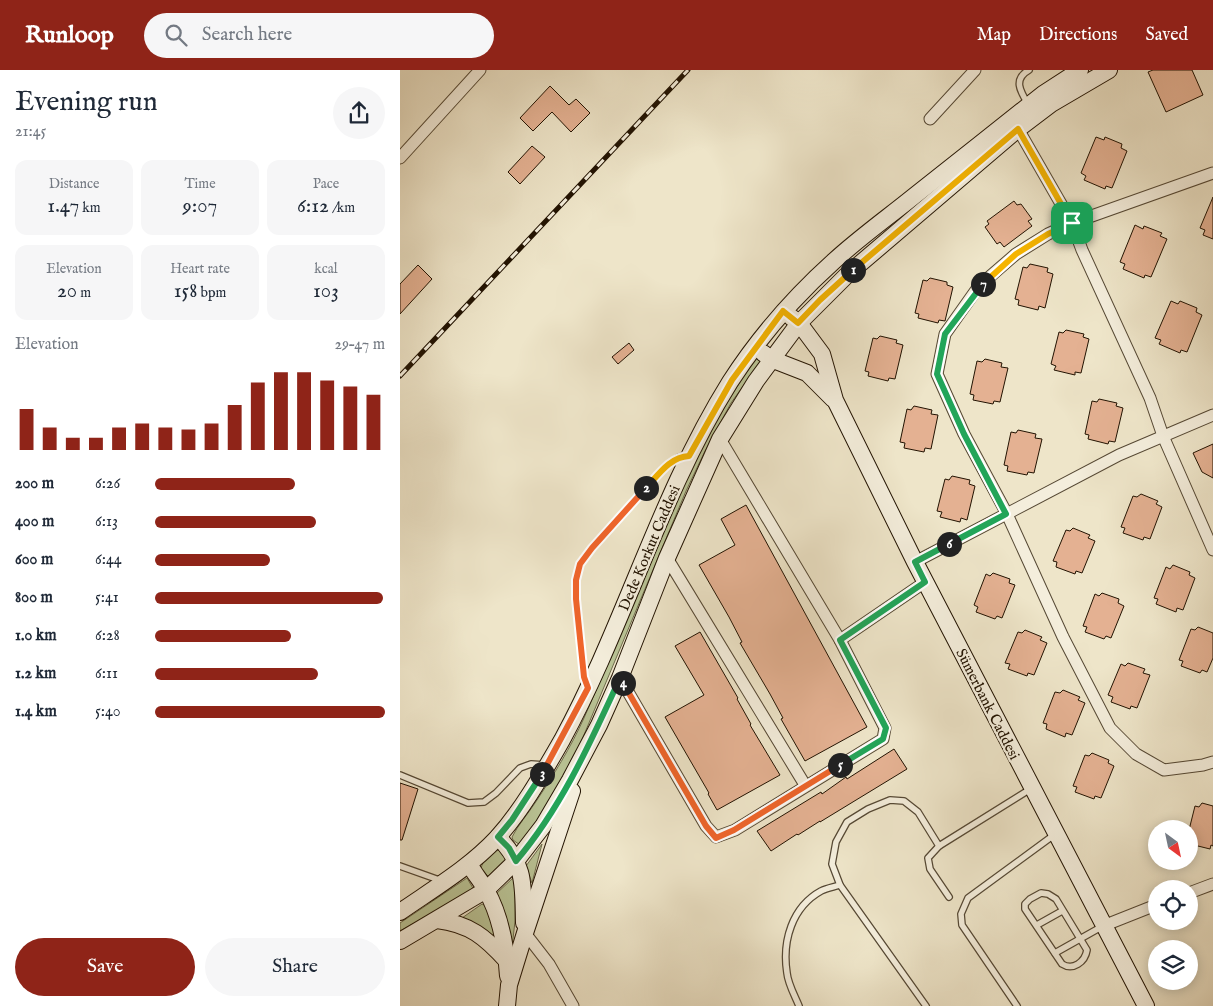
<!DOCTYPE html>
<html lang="en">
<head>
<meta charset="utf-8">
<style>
	body { margin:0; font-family:"IM FELL English",serif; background:#f6f6f7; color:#1f2937; height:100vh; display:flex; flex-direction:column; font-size:19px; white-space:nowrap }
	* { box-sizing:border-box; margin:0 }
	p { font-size:16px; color:#747a83 }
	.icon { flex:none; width:28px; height:28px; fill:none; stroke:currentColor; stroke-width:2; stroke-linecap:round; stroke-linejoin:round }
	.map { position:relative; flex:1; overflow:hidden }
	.side { display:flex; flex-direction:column; background:#fff; width:400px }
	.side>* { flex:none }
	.needle { width:32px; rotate:147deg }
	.buttons { position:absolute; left:748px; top:750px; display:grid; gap:10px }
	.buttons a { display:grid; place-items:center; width:50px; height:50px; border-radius:50%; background:#fff; box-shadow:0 2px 12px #0003; font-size:25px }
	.pin { position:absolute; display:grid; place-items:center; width:42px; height:42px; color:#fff; margin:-21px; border-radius:10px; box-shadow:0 2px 8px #0006 }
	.km { position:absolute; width:25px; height:25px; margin:-12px; border-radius:50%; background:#222; color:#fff; font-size:14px; line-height:25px; text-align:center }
	.round { display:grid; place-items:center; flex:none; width:52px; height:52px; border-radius:26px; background:#f6f6f7 }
	.headline { display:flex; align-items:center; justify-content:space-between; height:85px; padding:0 15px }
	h1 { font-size:28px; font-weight:600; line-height:38px }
	.metrics { display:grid; grid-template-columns:repeat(3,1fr); gap:8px; height:85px; padding:5px 15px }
	.metrics div { display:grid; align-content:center; border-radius:12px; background:#f6f6f7; text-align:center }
	.metrics b { font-size:21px; font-weight:600 }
	.metrics small { font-size:14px; font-weight:400 }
	.metrics p { font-size:14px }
	.chart { height:140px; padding:10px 15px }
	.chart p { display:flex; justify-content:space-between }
	.chart svg { width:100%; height:90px; margin-top:5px; stroke:#8f2418; stroke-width:6 }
	.cta { display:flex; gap:10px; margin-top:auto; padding:10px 15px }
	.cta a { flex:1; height:58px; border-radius:30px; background:#8f2418; color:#fff; font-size:20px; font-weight:600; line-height:58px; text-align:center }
	.cta a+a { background:#f6f6f7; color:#1f2937 }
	ul { padding:0 15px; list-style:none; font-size:16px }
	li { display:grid; grid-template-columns:80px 60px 1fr; align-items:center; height:38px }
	li i { height:12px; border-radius:6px; background:#8f2418 }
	header { display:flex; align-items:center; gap:30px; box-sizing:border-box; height:70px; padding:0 25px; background:#8f2418; color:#fff }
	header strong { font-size:24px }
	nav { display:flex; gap:28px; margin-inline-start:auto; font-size:18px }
	.search { width:350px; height:45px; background:#f6f6f7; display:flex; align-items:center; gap:12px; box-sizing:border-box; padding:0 18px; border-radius:28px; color:#747a83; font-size:19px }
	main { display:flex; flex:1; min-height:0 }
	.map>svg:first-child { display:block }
	.green { fill:#bac496; stroke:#6e6c4c }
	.building { fill:#e4b192; stroke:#221302 }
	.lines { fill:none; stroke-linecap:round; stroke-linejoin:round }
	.lane-casing { stroke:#554834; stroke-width:8 }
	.street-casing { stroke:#554834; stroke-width:13 }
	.secondary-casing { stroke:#221302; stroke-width:18 }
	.lane { stroke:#f4eedc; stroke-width:5.5 }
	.street { stroke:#f4eedc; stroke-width:11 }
	.secondary { stroke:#f4eedc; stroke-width:16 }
	.rail-casing { stroke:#221302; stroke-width:5 }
	.rail { stroke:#f4eedc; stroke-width:3; stroke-dasharray:9; stroke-linecap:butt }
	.split-1-casing { stroke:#fff; stroke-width:10 }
	.split-2-casing { stroke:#fff; stroke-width:10 }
	.split-3-casing { stroke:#fff; stroke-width:10 }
	.split-4-casing { stroke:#fff; stroke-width:10 }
	.split-5-casing { stroke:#fff; stroke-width:10 }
	.split-6-casing { stroke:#fff; stroke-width:10 }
	.split-7-casing { stroke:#fff; stroke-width:10 }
	.split-8-casing { stroke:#fff; stroke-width:10 }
	.split-1 { stroke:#f5b400; stroke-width:6 }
	.split-2 { stroke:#f5b400; stroke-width:6 }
	.split-3 { stroke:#f0652b; stroke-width:6 }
	.split-4 { stroke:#22a559; stroke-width:6 }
	.split-5 { stroke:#f0652b; stroke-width:6 }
	.split-6 { stroke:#22a559; stroke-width:6 }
	.split-7 { stroke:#22a559; stroke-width:6 }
	.split-8 { stroke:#f5b400; stroke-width:6 }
	.labels { text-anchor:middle; stroke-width:4.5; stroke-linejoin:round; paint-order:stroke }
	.street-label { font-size:15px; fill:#221302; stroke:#f4eedc }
</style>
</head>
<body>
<header>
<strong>Runloop</strong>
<div class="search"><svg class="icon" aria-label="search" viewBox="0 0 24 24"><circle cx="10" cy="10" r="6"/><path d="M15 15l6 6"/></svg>Search here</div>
<nav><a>Map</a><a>Directions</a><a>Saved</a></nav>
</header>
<main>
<section class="side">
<div class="headline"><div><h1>Evening run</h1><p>21:45</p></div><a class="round"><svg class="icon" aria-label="share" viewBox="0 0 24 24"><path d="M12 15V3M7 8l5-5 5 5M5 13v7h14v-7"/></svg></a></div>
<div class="metrics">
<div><p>Distance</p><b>1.47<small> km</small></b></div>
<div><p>Time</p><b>9:07</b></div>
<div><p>Pace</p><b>6:12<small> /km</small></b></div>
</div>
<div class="metrics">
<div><p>Elevation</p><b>20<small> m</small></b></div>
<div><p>Heart rate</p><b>158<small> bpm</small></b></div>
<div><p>kcal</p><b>103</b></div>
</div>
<div class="chart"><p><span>Elevation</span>29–47 m</p>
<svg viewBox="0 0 160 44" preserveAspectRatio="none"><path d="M5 44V24M15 44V33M25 44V38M35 44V38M45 44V33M55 44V31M65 44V33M75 44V34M85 44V31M95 44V22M105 44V11M115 44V6M125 44V6M135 44V10M145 44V13M155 44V17"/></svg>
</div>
<ul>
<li><b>200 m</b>6:26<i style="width:61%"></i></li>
<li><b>400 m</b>6:13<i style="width:70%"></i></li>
<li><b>600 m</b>6:44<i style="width:50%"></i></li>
<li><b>800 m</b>5:41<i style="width:99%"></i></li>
<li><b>1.0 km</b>6:28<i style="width:59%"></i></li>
<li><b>1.2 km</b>6:11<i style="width:71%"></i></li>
<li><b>1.4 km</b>5:40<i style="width:100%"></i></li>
</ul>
<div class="cta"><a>Save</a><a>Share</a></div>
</section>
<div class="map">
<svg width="813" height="936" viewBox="0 0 813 936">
	<rect width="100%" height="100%" fill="#eee5c9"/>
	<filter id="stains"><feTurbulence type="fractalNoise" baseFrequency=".004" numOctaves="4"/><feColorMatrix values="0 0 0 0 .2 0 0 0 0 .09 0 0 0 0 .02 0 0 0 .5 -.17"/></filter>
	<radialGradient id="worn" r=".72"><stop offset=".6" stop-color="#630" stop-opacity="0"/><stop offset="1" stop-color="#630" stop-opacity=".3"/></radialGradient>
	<!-- green -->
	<g class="green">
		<path d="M357,287L361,291L331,333L305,381L286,421L181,672L151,730L134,758L120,775L113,770L112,767C118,755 128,744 135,733C153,706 171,677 184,648C238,526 279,396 357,287Z"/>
		<path d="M142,774L132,813L126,796Z"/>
		<path d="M97,780L100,781L107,789L92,805L88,806L81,799C82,791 90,783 97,780Z"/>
		<path d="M115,806V851L111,887L96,824Z"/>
		<path d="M67,808L74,820L0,861V853Z"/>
		<path d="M82,834L86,836L96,865L92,867L62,848Z"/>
	</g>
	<!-- building -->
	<g class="building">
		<path d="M753,0H792L803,25L766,42L748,2Z"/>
		<path d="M150,16L169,35L176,29L190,43L171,62L152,42L133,61L120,48Z"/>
		<path d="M696,67L704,70L705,67L722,74L721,78L727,81L712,118L706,116L705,119L684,110L686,106L681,103Z"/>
		<path d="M132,76L145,87L120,114L108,102Z"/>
		<path d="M813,127V169L803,165L805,160L800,158Z"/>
		<path d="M614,131L617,135L621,134L632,149L628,151L632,156L604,177L600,172L597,174L585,157L589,154L587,151Z"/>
		<path d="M735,155L743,159L744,156L762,163L760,166L767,169L751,207L745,205L744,208L723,199L725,194L720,192Z"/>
		<path d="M630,194L648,198L647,202L653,204L645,238L639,236L638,240L618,235L619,230L615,229L623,197L627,198Z"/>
		<path d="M18,195L32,209L0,244V214Z"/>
		<path d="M530,208L547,212V215L553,217L545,251L539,250L538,253L518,248L519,244L515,243L523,210L527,211Z"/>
		<path d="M771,231L778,234L780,231L797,238L796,242L802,245L787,282L781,280L780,283L759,274L761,270L755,268Z"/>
		<path d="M666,260L684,264L683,267L689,269L681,303L675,302V305L654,300L656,296L651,294L659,262L663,263Z"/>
		<path d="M480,266L497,270L496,273L503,275L495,309L489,308L488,311L468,306L469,302L465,301L473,268L477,269Z"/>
		<path d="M229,273L234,280L218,294L212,287Z"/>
		<path d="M585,289L602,293L601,297L608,298L600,332L594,331L593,334L573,330L574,325L570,324L577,291L582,292Z"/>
		<path d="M699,329L717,333L716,336L723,338L715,372L709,371L708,374L688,369L689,365L685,364L692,331L697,332Z"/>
		<path d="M514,336L532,340L531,344L538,345L531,379L525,378L524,382L504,378L505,373L500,372L507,339L511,340Z"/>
		<path d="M618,360L636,364L635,368L642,369L634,403L628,402L627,405L607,401L608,396L604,395L611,362L616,363Z"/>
		<path d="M813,374V408L802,402L793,383Z"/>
		<path d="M552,406L570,410L569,414L575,416L567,450L561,448L560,452L540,447L542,442L537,441L545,409L549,410Z"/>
		<path d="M741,424L758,431L756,434L762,437L750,469L744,467L743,470L723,463L725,458L721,457L733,426L737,427Z"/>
		<path d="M346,435L467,657L405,691L381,649L383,648L370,624L340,573L342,572L329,547L299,495L335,475L321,449Z"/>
		<path d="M673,458L690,465L688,468L695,471L682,503L676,501L675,504L656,497L657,492L653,491L666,460L670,461Z"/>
		<path d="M773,495L790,502L789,505L795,508L783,540L777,538L776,542L756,534L758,529L754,528L766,497L770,499Z"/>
		<path d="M593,503L610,509L609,513L615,515L602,548L597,546L595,549L576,542L578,537L574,535L586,504L590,506Z"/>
		<path d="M702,523L719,529L718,533L724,536L711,568L706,566L704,569L685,562L687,557L683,556L695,524L699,526Z"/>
		<path d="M798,557L813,563V588L807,602L802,600L800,603L781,596L783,591L779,590L791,559L795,560Z"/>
		<path d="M625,560L642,567L640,570L647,573L634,605L628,603L627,606L608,599L610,594L605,593L618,562L622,563Z"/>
		<path d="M300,562L338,628L337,629L351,654L350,655L380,705L317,740L308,724L309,723L265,647L304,625L275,576Z"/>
		<path d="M728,593L745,599L743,603L750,605L737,638L731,636L730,639L711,632L713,627L708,625L721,594L725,596Z"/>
		<path d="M663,620L680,627L678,630L685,633L672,665L666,663L665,667L646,659L647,654L643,653L655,622L660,623Z"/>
		<path d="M494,679L507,699L420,752V751L398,765L397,764L371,781L357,761L421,722L422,724L446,707L447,709Z"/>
		<path d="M692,683L709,690L708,693L714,696L701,728L695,726L694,729L675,722L677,717L673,716L685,685L689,686Z"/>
		<path d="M0,713L18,719L2,770H0Z"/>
		<path d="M802,733L813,736V776L811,775L810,779L790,774L791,769H789V760L795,736L799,737Z"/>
	</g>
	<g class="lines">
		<defs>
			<g id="lane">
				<path d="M628,34C620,21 613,9 629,0"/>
				<path d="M186,614L184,607L176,529V510L180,494L192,478L266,396L279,387L287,386"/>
				<path d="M0,705L68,733L84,732L96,723L120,698L131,694L145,695"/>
				<path d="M0,796L42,811"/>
				<path d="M641,823L648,824L656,829L687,880C685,892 673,901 662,894L625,839V834L630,829Z"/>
				<path d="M549,827L530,799L528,788L539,776L632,718"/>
				<path d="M637,855L662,841"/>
				<path d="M655,883L703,856"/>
				<path d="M399,936C395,926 388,914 387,903C382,871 392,837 421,821C427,818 434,817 440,815"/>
				<path d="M526,936L440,815L432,794L436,772L447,752L468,739L490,730L504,731L518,742L539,776"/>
				<path d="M617,936L562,855L561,844L568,828L654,765"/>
			</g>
			<g id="street">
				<path d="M530,49L575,0"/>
				<path d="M618,59L672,153L682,180L750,328L763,366L813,480"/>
				<path d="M0,88L80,0"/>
				<path d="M813,103L672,153L648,164L616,184L579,216L545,264L537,304L564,364L607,444L663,567L710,658L736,684L764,700L803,695L813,692"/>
				<path d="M267,488L405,715"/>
				<path d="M515,492L719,385L813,345"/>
				<path d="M440,570L525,512"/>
				<path d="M220,608L306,756L316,767L335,760L483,669L485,658L440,570L320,369"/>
				<path d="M789,823L813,814"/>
				<path d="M703,856L756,835"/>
				<path d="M125,863L149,894L173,936"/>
			</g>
			<g id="secondary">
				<path d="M391,247L399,253L422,284L435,330L515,492L746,936"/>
				<path d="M363,283L371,289L407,303L433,329"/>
				<path d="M98,767C126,795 123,816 124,853"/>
				<path d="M69,794C74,803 81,811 86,820C101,846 106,876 108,906"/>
				<path d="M0,842C33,819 69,798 97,768C123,739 143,703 162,670C225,554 260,424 330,312C359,267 394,227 434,191C459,168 487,148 513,127C556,93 600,58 643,24L680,0"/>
				<path d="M37,850C70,854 85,867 107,891"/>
				<path d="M0,871L86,820L116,791L143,756L170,710L199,655L220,608L267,488L320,369L356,311L399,253L448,204L618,59L651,34L709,0"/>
				<path d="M107,936L109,915L125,863L172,721"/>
			</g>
		</defs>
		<!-- lane casing -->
		<use href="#lane" class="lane-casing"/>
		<!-- street casing -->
		<use href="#street" class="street-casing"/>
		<!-- secondary casing -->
		<use href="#secondary" class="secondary-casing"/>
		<!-- lane -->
		<use href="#lane" class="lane"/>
		<!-- street -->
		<use href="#street" class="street"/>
		<!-- secondary -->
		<use href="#secondary" class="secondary"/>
		<defs>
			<path id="rail" d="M0,306L288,0"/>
		</defs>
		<!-- rail casing -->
		<use href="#rail" class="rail-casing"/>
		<!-- rail -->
		<use href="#rail" class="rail"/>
	</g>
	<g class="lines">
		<defs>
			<path id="split-1" d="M453,200L618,59L672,153"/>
			<path id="split-2" d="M246,418C259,404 270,387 289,386L332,310L383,241L398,253L420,230L453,200"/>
			<path id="split-3" d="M142,704L188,618L184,607L176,529V510L180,494L192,478L246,418"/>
			<path id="split-4" d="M142,704L112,750L98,767L109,778L116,791C162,737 191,671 220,608L223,613"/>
			<path id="split-5" d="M223,613L306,756L316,768L334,760L440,695"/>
			<path id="split-6" d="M440,695L483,669L486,658L440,570L525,512L515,492L549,474"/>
			<path id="split-7" d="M549,474L606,444L564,364L537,304L545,264L583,214"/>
			<path id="split-8" d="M583,214L616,184L648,164L672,153"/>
		</defs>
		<!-- split-1 casing -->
		<use href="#split-1" class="split-1-casing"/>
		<!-- split-2 casing -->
		<use href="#split-2" class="split-2-casing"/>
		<!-- split-3 casing -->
		<use href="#split-3" class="split-3-casing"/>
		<!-- split-4 casing -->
		<use href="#split-4" class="split-4-casing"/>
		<!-- split-5 casing -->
		<use href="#split-5" class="split-5-casing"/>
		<!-- split-6 casing -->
		<use href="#split-6" class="split-6-casing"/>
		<!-- split-7 casing -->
		<use href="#split-7" class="split-7-casing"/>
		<!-- split-8 casing -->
		<use href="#split-8" class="split-8-casing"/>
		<!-- split-1 -->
		<use href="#split-1" class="split-1"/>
		<!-- split-2 -->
		<use href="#split-2" class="split-2"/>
		<!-- split-3 -->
		<use href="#split-3" class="split-3"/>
		<!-- split-4 -->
		<use href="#split-4" class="split-4"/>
		<!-- split-5 -->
		<use href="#split-5" class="split-5"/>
		<!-- split-6 -->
		<use href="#split-6" class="split-6"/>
		<!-- split-7 -->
		<use href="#split-7" class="split-7"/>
		<!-- split-8 -->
		<use href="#split-8" class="split-8"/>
	</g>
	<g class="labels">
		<!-- street labels -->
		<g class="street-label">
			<text transform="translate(249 478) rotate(-67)" y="5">Dede Korkut Caddesi</text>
			<text transform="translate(588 634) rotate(63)" y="5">Sümerbank Caddesi</text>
		</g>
	</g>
	<rect width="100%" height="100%" filter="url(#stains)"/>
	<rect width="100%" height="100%" fill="url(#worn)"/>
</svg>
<div class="buttons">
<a><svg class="needle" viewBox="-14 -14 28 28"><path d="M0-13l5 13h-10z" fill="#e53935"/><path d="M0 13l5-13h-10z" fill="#747a83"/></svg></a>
<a><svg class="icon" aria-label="locate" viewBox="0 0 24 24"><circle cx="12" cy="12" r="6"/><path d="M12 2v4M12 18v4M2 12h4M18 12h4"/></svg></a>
<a><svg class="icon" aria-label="layers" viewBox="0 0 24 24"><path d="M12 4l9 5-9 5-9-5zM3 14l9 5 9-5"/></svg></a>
</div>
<div class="pin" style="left:672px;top:153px;background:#1e9e55"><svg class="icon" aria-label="arrive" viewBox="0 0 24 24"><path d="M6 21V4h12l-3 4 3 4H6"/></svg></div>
<b class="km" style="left:453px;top:200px">1</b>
<b class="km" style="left:246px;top:418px">2</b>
<b class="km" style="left:142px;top:704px">3</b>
<b class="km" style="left:223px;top:613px">4</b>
<b class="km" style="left:440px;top:695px">5</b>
<b class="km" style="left:549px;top:474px">6</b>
<b class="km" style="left:583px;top:214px">7</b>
</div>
</main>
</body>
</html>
